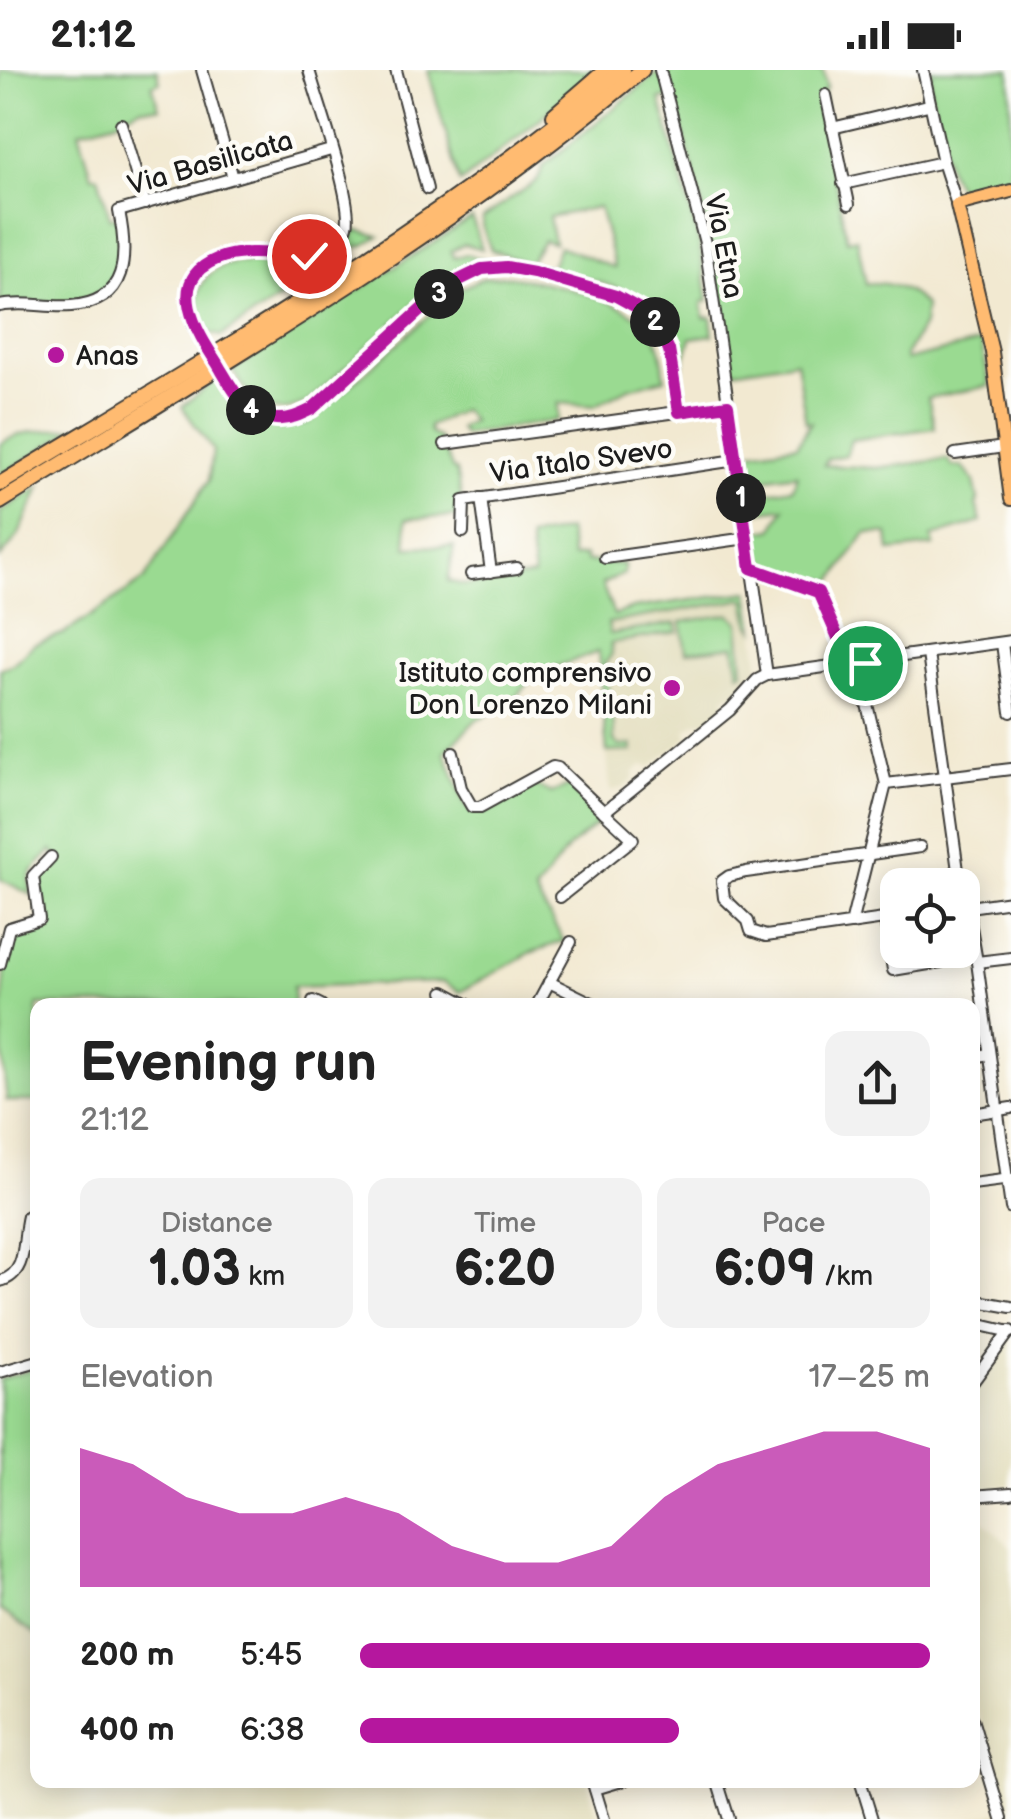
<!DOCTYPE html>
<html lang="en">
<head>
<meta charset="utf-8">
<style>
	body { margin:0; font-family:"Balsamiq Sans",sans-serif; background:#f2f2f2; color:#222; height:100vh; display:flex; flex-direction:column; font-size:38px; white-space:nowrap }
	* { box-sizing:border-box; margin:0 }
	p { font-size:32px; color:#767676 }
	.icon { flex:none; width:55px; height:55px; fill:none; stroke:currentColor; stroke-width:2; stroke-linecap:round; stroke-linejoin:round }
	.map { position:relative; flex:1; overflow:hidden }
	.panel { position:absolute; left:30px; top:928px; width:950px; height:790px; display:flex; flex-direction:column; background:#fff; border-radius:20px; box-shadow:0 5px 25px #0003 }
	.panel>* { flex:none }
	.tools { position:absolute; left:880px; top:798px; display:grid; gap:20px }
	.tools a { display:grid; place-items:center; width:100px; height:100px; border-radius:20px; background:#fff; box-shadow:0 5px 25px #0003; font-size:50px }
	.pin { position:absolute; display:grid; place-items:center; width:85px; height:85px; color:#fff; margin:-42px; border:5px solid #fff; border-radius:50%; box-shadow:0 2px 10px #0007 }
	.km { position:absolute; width:50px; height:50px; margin:-25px; border-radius:50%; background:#222; color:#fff; font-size:28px; line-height:50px; text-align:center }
	.round { display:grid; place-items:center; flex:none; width:105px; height:105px; border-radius:20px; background:#f2f2f2 }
	.head { display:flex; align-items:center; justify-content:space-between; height:170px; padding:0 50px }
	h1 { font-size:55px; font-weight:700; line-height:75px }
	.metrics { display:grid; grid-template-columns:repeat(3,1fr); gap:15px; height:170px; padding:10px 50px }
	.metrics div { display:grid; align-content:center; border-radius:20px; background:#f2f2f2; text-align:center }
	.metrics b { font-size:50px; font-weight:700 }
	.metrics small { font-size:28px; font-weight:400 }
	.metrics p { font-size:28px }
	.chart { height:280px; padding:20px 50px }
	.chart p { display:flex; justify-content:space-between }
	.chart svg { width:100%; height:180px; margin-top:10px; fill:#b5179e; opacity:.7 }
	ul { padding:0 50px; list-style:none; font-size:32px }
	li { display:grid; grid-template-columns:160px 120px 1fr; align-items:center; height:75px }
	li i { height:25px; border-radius:12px; background:#b5179e }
	.status { display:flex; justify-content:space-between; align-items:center; height:70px; padding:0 50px; background:#fff; direction:ltr }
	.status svg { height:28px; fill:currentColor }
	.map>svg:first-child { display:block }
	.built { fill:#e1dcba }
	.green { fill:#9ada91; stroke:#5b7b56; stroke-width:2.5 }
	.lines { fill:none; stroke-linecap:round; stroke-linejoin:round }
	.minor-casing { stroke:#3c3b37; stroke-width:14 }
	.major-casing { stroke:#3c3b37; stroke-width:16 }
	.highway-casing { stroke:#3c3b37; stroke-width:18 }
	.minor { stroke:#fff; stroke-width:10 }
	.major { stroke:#ffbb71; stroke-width:12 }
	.highway { stroke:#ffbb71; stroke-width:14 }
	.minor-bridge-casing { stroke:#3c3b37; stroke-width:14; stroke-linecap:butt }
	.minor-bridge { stroke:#fff; stroke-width:10 }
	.route-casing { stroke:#fff; stroke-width:20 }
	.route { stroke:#b5179e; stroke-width:12 }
	.poi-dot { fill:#b5179e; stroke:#fdfcf7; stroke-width:4 }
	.labels { text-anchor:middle; stroke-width:9; stroke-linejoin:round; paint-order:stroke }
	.street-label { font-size:28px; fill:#1c1c1c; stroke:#fdfcf7 }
	.poi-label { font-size:28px; fill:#1c1c1c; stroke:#fdfcf7; text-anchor:start }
</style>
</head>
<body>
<div class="status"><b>21:12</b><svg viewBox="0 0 49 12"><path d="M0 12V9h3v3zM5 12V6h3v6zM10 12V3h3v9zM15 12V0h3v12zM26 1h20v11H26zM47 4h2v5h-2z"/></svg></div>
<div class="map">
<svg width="1011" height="1749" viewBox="0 0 1011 1749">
	<rect width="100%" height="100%" fill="#fdfcf7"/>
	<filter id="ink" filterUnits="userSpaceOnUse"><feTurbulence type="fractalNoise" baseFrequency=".01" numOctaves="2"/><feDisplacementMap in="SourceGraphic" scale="20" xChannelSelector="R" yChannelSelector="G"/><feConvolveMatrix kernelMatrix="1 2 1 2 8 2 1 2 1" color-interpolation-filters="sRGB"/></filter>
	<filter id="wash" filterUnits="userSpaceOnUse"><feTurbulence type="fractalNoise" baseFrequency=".0048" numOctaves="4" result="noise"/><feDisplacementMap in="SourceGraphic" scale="40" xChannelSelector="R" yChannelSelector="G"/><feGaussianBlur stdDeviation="2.25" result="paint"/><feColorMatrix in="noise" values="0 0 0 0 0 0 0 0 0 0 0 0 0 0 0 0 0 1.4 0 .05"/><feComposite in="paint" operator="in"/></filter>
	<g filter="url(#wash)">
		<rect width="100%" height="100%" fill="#f2e9d1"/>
		<!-- built -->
		<g class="built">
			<path d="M749,522L759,594L756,602L735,626L729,625L724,629L726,636L705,653L697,652L686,660L688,667L650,697L642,695L634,702V709L623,718L610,721L596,554L633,538Z"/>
			<path d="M1011,1271V1416L973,1420V1320L978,1318L1003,1278Z"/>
			<path d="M972,1451H983L1011,1477V1749H977L1008,1739L973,1626Z"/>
			<path d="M0,1540L37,1565L38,1710H587L598,1749H0Z"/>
		</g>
		<!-- green -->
		<g class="green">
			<path d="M0,0H157L160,12L152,15L159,38H140L116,51L79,61L92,106H98L110,148L117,146C136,244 71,233 0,232Z"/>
			<path d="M428,0H601L460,113Z"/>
			<path d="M661,0H823L827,18L824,20L825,60L847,170L857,168L866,214C888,211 911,219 925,236L923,255L905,286L906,290L981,272L990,316L928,328L935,358L851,370L846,385L827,389L824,395L876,398L948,389L952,396L963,397L974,411L978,430L976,434L981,452L932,467L934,476L890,481L888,464L866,463L832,512L823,509L818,518L757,495L753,462L773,459L784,438L753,442L750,425L793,418L797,404L748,411L743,383L797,375L811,352H806L796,291L732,301L703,138L674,27L660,29L700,176L708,231L702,232L704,248L711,247L713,265L691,268L680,305C664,219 624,220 550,199L559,176L615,198L599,137L549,147L554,173L543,170L529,193L491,180L482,155L483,148L538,110L543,96Z"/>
			<path d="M931,0H1010L1011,109L1005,113L961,121L949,101L930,18Z"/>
			<path d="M472,148L482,179L464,174L451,181L454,188L466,184L487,190L466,195L441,210L309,331C270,353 253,332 232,300Z"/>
			<path d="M356,160L379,166L361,177L359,175L351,183L221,266L209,263C200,247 191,230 203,212C228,175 287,202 324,192C341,188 349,175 356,160Z"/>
			<path d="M507,206C547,212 630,228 653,263C662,276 663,294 665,309L629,318L594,336L558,333V350L463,365L459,358L472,351L463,340L429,356L430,363L439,368L453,400H456L461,426L459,446L406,449L407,477L454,476L448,511L464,515L534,506L529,468L568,460L572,487L585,486L586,491L624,494V504L602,514L614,545L633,538L749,522L755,560L750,554L745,529L608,553L610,564L676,553L678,562L611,573L612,584L604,595L613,638L614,671L620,676L632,675V681L607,682L598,582L538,603L509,634L476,650L445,682L465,734L472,741L532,714L551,723L572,715L606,747L568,778L535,822L564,871L530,883L460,922L443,912L293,917L294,935H38L37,1031H7C0,979 0,914 12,860L42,851L44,844L36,809L57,787L52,780C37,799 24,799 32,825L0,809V599L13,594L34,574L65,563L144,510L209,410L213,380L182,337L216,309C242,346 259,367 308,353L459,219L483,208Z"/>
			<path d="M76,358L0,406V374C25,358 48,361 76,358Z"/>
			<path d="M41,416L18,466L0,488V442Z"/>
			<path d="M730,544L739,552L743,602L739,603L734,576L686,582L681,552Z"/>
			<path d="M37,1298H38L37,1565L0,1540V1309Z"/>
		</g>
	</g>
	<g filter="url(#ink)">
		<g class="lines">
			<defs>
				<g id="minor">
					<path d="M202,0L233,108"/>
					<path d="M396,0L427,119"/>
					<path d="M660,0L705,173L767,605L1011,571"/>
					<path d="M923,0L943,92L957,135"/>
					<path d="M826,25L849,134"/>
					<path d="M121,54L145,134"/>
					<path d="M832,58L928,35"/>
					<path d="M843,114L943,92"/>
					<path d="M0,236C24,231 47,238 71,236C129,232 128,185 119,141L331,80"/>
					<path d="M194,256C188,240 186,226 194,211C224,151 329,221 347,156C354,132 317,30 309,0"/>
					<path d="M235,322C258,349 280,355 312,339L447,216L482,199L506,197L534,201L617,226L645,241L657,254L669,280L679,341"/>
					<path d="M445,374L728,335"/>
					<path d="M955,384L1011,376"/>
					<path d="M481,428L491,502"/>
					<path d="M463,462L464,431L736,390"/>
					<path d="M605,488L747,468"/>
					<path d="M751,498L818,521L850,595"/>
					<path d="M471,504L517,498"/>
					<path d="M1002,573L1011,642"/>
					<path d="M928,584L960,815"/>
					<path d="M453,683L461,718L472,737H480L553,697L558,698L604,742L730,640L757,610L767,605"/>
					<path d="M886,714L1011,699"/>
					<path d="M560,827L633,769L604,742"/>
					<path d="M962,833L969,845L977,892L1011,1138"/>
					<path d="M962,838L1011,831"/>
					<path d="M898,847L766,866L751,861L748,851L724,828L722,811L729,806L746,802L920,777"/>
					<path d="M885,849L893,900L941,892L939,880"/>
					<path d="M851,854L886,714L865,626V593"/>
					<path d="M977,892L1011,888"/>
					<path d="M0,894L9,858L39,849L33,806L51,787"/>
					<path d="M549,912L596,935"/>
					<path d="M444,922L468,935"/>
					<path d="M313,931L321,935"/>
					<path d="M537,935L571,872"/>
					<path d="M972,987L989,984"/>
					<path d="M972,1044L1011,1038"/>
					<path d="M972,1114L1011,1109"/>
					<path d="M0,1211C29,1204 22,1168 28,1146L38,1143"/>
					<path d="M972,1230L1011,1237"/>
					<path d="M972,1253L1011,1262"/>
					<path d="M0,1302L38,1291"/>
					<path d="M972,1313L1010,1261"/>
					<path d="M972,1426L1011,1423"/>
					<path d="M972,1649L1002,1749"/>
					<path d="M592,1710L604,1749"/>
					<path d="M717,1710L729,1749"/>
					<path d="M860,1710L872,1749"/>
					<path d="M595,1719L625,1710"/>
				</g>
				<path id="major" d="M1011,121L957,135L992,282L1011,429"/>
				<g id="highway">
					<path d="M554,45L606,0"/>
					<path d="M0,414C213,285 431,160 623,0"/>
					<path d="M0,432C219,296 445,167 642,0"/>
				</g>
			</defs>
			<!-- minor casing -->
			<use href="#minor" class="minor-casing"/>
			<!-- major casing -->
			<use href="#major" class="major-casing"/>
			<!-- highway casing -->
			<use href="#highway" class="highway-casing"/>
			<!-- minor -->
			<use href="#minor" class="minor"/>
			<!-- major -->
			<use href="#major" class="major"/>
			<!-- highway -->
			<use href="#highway" class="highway"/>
			<defs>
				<path id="minor-bridge" d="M194,256L235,322"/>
			</defs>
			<!-- minor-bridge casing -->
			<use href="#minor-bridge" class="minor-bridge-casing"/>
			<!-- minor-bridge -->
			<use href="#minor-bridge" class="minor-bridge"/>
		</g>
	</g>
	<g class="lines" filter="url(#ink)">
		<defs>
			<path id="route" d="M309,186C282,185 243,178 217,189C164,211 197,262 217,293C231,316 245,347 276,349C289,350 300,345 312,339L447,216L482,199L506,197L534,202L616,226L645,242L657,254L669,280L679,342L728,335L751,498L818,522L850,595L865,593"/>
		</defs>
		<!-- route casing -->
		<use href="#route" class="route-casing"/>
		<!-- route -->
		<use href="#route" class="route"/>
	</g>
	<!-- markers -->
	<g class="poi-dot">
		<circle cx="56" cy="285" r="10"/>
		<circle cx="672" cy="618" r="10"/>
	</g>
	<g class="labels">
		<!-- street labels -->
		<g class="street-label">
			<text transform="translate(210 92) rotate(-16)" y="10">Via Basilicata</text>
			<text transform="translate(725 176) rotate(79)" y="10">Via Etna</text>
			<text transform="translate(581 390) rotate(-8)" y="10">Via Italo Svevo</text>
		</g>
		<!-- poi labels -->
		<g class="poi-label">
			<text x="76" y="295">Anas</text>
			<text x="652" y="612" text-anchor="end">Istituto comprensivo<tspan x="652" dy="32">Don Lorenzo Milani</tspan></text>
		</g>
	</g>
</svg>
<div class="tools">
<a><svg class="icon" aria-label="locate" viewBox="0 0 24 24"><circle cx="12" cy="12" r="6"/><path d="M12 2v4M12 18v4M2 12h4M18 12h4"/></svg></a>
</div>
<div class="pin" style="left:865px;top:593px;background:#1e9e55"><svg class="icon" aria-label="arrive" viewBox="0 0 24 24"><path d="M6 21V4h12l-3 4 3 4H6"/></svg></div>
<div class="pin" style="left:309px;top:186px;background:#d93025"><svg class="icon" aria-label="check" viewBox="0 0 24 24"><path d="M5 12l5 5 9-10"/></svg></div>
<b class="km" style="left:741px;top:428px">1</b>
<b class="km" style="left:655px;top:252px">2</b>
<b class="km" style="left:439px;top:224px">3</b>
<b class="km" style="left:251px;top:340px">4</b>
<section class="panel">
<div class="head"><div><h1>Evening run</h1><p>21:12</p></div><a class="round"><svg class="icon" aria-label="share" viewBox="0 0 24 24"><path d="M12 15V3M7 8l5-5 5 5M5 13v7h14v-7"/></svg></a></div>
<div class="metrics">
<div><p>Distance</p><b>1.03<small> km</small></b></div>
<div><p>Time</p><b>6:20</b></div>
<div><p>Pace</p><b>6:09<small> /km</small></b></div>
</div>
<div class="chart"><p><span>Elevation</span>17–25 m</p>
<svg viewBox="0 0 160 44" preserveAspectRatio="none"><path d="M0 44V10L10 14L20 22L30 26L40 26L50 22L60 26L70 34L80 38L90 38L100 34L110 22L120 14L130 10L140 6L150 6L160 10V44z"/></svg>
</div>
<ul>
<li><b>200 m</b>5:45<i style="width:100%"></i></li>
<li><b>400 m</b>6:38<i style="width:56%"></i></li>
</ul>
</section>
</div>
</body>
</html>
